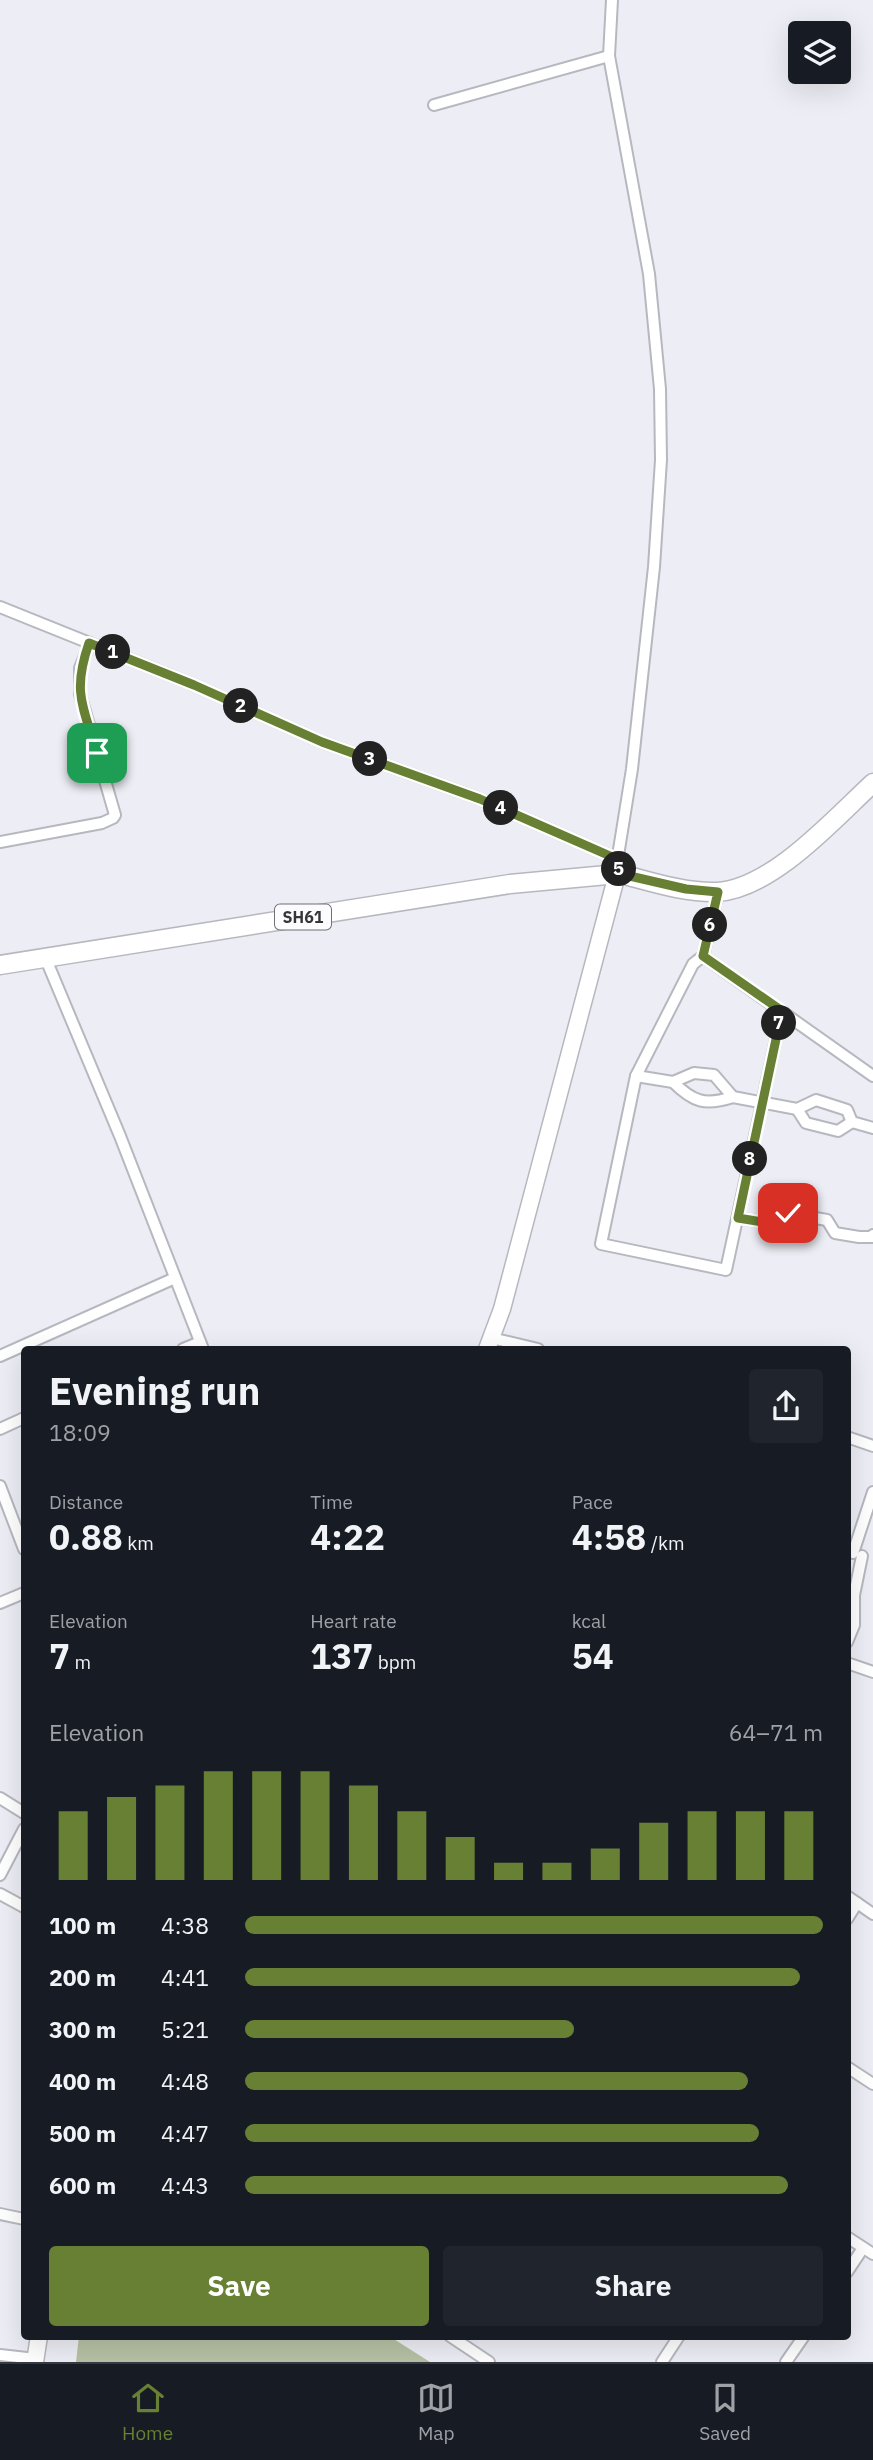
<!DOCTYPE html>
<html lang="en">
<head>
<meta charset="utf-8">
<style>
	body { margin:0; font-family:"IBM Plex Sans",sans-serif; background:#20242c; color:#f1f3f6; height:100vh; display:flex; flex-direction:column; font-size:26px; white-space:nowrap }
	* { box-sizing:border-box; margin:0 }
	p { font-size:23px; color:#9ea1a6 }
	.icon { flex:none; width:38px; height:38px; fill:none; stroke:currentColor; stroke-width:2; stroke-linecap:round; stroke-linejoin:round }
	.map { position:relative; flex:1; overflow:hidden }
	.panel { position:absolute; left:21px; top:1346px; width:830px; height:994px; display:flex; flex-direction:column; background:#171b24; border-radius:7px; box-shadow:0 7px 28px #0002 }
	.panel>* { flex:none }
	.controls { position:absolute; left:788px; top:21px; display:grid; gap:14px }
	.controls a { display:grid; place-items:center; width:63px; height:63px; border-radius:7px; background:#171b24; box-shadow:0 7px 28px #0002; font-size:35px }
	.pin { position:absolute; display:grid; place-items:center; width:60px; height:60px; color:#fff; margin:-30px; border-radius:14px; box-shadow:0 4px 10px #0006 }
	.km { position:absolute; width:35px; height:35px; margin:-18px; border-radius:50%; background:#222; color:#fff; font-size:19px; line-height:35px; text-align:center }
	.round { display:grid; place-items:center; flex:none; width:74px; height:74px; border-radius:7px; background:#20242c }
	.headline { display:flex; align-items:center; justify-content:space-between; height:119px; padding:0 28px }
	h1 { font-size:38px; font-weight:700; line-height:52px }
	.metrics { display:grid; grid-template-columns:repeat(3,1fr); gap:10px; height:119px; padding:7px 28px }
	.metrics div { display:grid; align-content:center }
	.metrics b { font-size:35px; font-weight:700 }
	.metrics small { font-size:19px; font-weight:400 }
	.metrics p { font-size:19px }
	.chart { height:196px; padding:14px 28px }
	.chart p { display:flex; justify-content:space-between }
	.chart svg { width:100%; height:126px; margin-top:7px; stroke:#678033; stroke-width:6 }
	.action { display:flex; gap:14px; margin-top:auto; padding:14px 28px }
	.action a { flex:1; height:80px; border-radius:7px; background:#678033; color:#fff; font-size:28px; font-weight:700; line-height:80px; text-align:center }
	.action a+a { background:#20242c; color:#f1f3f6 }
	ul { padding:0 28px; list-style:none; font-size:23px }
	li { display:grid; grid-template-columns:112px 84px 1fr; align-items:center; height:52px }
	li i { height:18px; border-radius:9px; background:#678033 }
	.tab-bar { display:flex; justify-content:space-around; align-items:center; height:98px; border-top:2px solid #363941; background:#171b24; font-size:19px; color:#9ea1a6 }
	.tab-bar a { display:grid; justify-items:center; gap:4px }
	.tab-bar .active { color:#678033 }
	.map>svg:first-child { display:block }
	.green { fill:#b6c1a4 }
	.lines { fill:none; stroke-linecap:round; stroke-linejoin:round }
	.street-casing { stroke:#b7b8bf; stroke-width:14 }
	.secondary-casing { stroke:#b7b8bf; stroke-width:19 }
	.primary-casing { stroke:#b7b8bf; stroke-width:21 }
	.street { stroke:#fff; stroke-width:10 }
	.secondary { stroke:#fff; stroke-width:16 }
	.primary { stroke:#fff; stroke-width:18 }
	.route-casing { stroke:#fff; stroke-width:14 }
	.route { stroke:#678033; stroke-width:9 }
	.labels { text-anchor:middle; stroke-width:5; stroke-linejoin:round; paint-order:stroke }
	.shield { fill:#fcfcff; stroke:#717174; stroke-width:2 }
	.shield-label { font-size:16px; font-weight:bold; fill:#363639 }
</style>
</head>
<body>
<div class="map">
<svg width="873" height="2362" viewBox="0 0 873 2362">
	<rect width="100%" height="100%" fill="#edeef5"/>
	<!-- green -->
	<path class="green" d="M79,2336H389L430,2362H76Z"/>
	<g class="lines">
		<defs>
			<g id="street">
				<path d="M612,0L609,56L649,274L660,389L661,460L654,567L632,769L616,868"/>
				<path d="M434,105L609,56"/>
				<path d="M0,607L194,685L322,742L480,799L617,859"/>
				<path d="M0,842L102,823L113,818L115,815L80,694V668L90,643"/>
				<path d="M718,892L703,956L873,1076"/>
				<path d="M703,956L693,964L636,1076L601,1244L726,1270L782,1011"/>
				<path d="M45,957L120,1136L203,1349"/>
				<path d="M636,1076L673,1082L694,1073L714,1075L733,1097L797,1109L816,1100L847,1110L852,1122L873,1128"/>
				<path d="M673,1082C693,1102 705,1106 733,1097"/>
				<path d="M797,1109L806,1123L838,1131L852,1122"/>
				<path d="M738,1218L769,1223L787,1213L827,1220L835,1233L859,1237H872L873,1235"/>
				<path d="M491,1338L538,1349"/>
				<path d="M183,1349L200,1342"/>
				<path d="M0,1356L175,1278"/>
				<path d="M0,1429L24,1418"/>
				<path d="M847,1437L873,1446"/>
				<path d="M0,1486L24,1549"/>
				<path d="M853,1553L873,1492"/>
				<path d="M0,1603L24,1593"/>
				<path d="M847,1642L854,1625V1595L862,1556"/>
				<path d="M847,1663L873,1672"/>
				<path d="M0,1798L24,1813"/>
				<path d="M0,1875L24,1829"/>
				<path d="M0,1894L24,1907"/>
				<path d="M847,1896L873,1914"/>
				<path d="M847,1919L857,1903"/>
				<path d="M847,2067L873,2084"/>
				<path d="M0,2214L24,2219"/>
				<path d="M847,2237L873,2254"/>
				<path d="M847,2272L863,2248"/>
				<path d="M450,2336L489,2362"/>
				<path d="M0,2355L36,2359"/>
				<path d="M662,2362L679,2336"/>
				<path d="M786,2362L804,2336"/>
			</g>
			<g id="secondary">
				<path d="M487,1349L502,1309L615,882"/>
				<path d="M35,2362L39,2336"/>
			</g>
			<g id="primary">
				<path d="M621,874C652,882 685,893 717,892C772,889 834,819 873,783"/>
				<path d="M0,965L510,884L607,875"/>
			</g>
		</defs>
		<!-- street casing -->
		<use href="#street" class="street-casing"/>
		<!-- secondary casing -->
		<use href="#secondary" class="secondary-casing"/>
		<!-- primary casing -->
		<use href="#primary" class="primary-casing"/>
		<!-- street -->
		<use href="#street" class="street"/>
		<!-- secondary -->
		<use href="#secondary" class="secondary"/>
		<!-- primary -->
		<use href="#primary" class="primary"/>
	</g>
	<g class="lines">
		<defs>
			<path id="route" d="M97,753C83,706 72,692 89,643L194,685L322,742L480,799L617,859L616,867L621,874L686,889L718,892L703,956L782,1011L738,1218L769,1223L788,1213"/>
		</defs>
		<!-- route casing -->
		<use href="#route" class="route-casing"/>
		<!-- route -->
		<use href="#route" class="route"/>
	</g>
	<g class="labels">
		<!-- shield labels -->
		<rect class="shield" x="275" y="904.5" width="56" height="25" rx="5"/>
		<g class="shield-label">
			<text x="303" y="923">SH61</text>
		</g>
	</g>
</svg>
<div class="controls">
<a><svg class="icon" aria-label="layers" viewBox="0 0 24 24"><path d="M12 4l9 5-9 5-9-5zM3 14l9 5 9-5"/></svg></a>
</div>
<div class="pin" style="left:97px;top:753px;background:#1e9e55"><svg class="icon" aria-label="arrive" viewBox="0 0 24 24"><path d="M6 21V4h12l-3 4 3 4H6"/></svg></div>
<div class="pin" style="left:788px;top:1213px;background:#d93025"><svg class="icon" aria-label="check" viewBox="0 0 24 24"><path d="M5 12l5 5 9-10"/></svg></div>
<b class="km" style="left:113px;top:652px">1</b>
<b class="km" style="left:241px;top:706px">2</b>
<b class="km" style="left:370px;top:759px">3</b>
<b class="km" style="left:501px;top:808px">4</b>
<b class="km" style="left:619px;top:869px">5</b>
<b class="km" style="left:710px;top:925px">6</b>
<b class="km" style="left:779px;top:1023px">7</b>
<b class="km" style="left:750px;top:1159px">8</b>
<section class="panel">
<div class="headline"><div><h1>Evening run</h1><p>18:09</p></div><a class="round"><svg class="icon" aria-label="share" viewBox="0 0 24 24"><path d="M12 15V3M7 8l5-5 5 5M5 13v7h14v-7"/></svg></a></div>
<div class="metrics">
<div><p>Distance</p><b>0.88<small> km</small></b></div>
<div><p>Time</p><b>4:22</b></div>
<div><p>Pace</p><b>4:58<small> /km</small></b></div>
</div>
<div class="metrics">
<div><p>Elevation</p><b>7<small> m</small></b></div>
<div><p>Heart rate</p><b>137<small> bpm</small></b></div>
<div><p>kcal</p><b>54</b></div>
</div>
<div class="chart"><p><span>Elevation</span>64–71 m</p>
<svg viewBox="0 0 160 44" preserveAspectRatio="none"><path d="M5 44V20M15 44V15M25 44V11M35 44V6M45 44V6M55 44V6M65 44V11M75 44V20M85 44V29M95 44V38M105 44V38M115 44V33M125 44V24M135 44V20M145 44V20M155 44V20"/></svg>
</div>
<ul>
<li><b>100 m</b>4:38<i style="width:100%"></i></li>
<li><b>200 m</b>4:41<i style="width:96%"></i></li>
<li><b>300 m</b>5:21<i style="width:57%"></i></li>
<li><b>400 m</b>4:48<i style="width:87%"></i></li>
<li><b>500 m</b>4:47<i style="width:89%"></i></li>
<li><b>600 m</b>4:43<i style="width:94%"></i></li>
</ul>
<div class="action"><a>Save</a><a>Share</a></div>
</section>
</div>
<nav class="tab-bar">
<a class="active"><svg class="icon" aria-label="home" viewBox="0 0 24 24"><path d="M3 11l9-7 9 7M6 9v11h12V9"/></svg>Home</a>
<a><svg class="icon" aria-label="map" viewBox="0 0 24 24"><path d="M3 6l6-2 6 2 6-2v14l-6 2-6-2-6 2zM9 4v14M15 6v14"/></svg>Map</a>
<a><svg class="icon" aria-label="saved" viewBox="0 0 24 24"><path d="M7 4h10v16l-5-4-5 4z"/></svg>Saved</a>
</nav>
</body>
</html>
